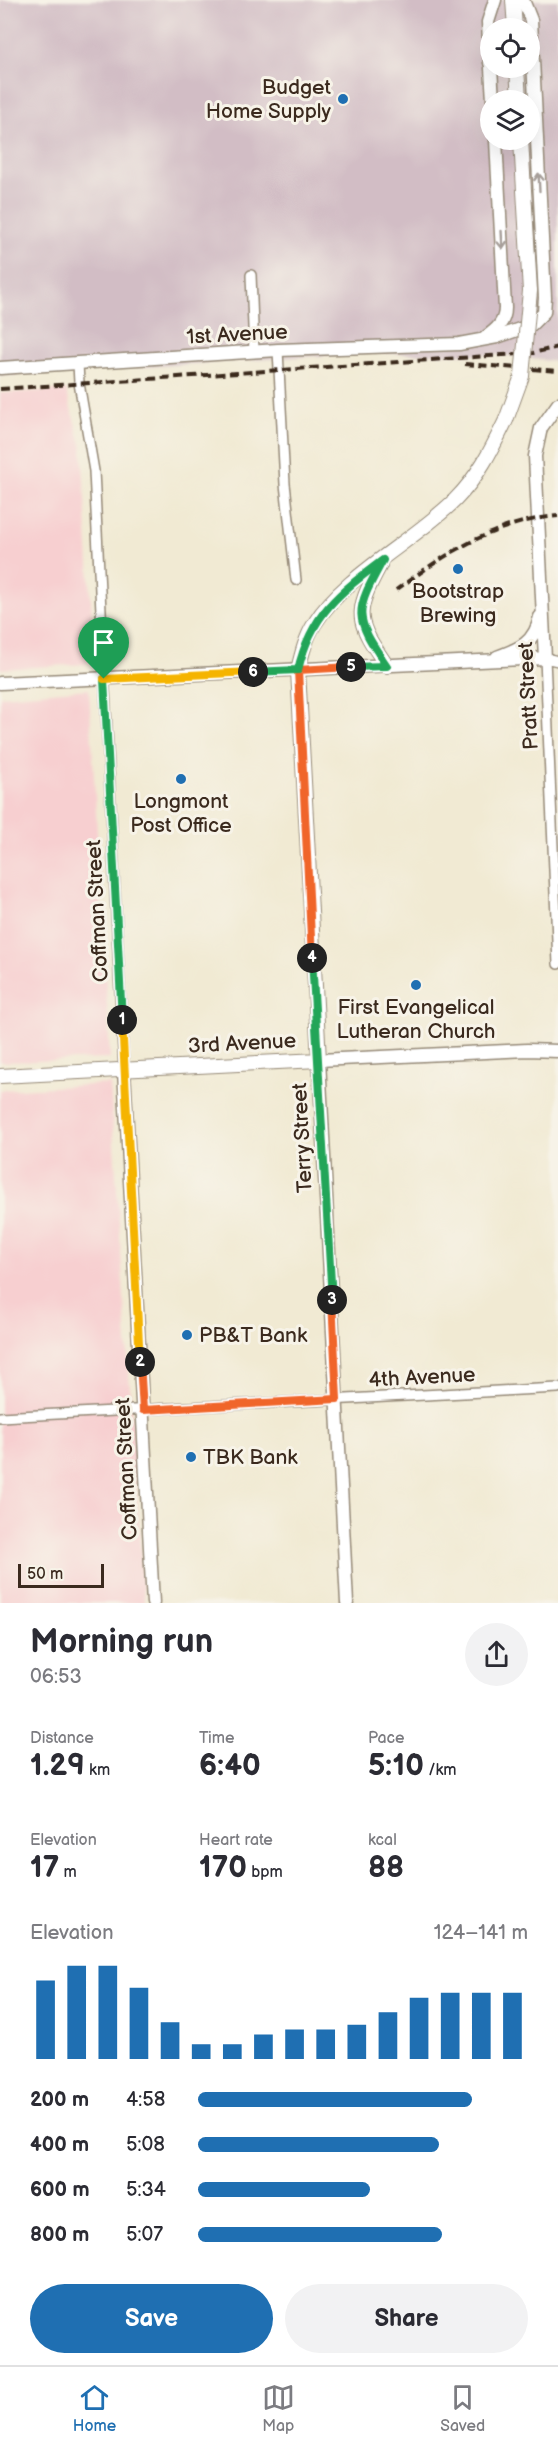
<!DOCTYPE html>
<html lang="en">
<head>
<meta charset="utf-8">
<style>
	body { margin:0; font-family:"Balsamiq Sans",sans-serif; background:#f2f2f3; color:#2b2b33; height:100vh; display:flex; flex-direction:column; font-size:22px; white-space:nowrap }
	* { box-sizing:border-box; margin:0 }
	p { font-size:20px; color:#7c7c81 }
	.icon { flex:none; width:33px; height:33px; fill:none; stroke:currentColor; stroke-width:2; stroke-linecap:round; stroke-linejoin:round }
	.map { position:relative; height:1603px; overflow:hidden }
	.sheet { display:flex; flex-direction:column; background:#fff; flex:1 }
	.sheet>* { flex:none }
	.controls { position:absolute; left:480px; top:18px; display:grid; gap:12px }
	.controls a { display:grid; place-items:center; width:60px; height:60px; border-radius:50%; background:#fff; box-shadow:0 6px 24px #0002; font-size:30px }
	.scale { position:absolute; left:18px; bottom:15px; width:86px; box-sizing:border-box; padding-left:6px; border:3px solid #3b2a1e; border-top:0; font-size:16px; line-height:21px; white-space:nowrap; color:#3b2a1e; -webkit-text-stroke:4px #f7f3e8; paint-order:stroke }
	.pin { position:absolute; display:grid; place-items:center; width:51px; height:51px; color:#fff; margin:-62px -26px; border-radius:50% 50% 50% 0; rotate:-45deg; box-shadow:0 0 6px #0007 }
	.pin .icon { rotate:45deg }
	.km { position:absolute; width:30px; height:30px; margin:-15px; border-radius:50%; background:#222; color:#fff; font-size:16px; line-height:30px; text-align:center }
	.round { display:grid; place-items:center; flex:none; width:63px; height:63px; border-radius:32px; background:#f2f2f3 }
	.overview { display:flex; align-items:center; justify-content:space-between; height:102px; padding:0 30px }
	h1 { font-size:33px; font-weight:700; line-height:45px }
	.stats { display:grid; grid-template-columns:repeat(3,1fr); gap:9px; height:102px; padding:6px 30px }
	.stats div { display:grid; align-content:center }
	.stats b { font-size:30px; font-weight:700 }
	.stats small { font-size:16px; font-weight:400 }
	.stats p { font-size:16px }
	.chart { height:168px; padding:12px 30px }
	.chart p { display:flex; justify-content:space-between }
	.chart svg { width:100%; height:108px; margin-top:6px; stroke:#1f6fb2; stroke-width:6 }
	.action { display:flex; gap:12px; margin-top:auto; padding:12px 30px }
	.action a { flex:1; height:69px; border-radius:36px; background:#1f6fb2; color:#fff; font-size:24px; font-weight:700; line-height:69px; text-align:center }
	.action a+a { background:#f2f2f3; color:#2b2b33 }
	ul { padding:0 30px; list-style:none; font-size:20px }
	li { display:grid; grid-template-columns:96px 72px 1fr; align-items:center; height:45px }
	li i { height:15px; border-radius:8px; background:#1f6fb2 }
	.tab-bar { display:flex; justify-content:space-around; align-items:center; height:84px; border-top:2px solid #e1e1e2; background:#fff; font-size:16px; color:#7c7c81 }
	.tab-bar a { display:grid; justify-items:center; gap:3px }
	.tab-bar .selected { color:#1f6fb2 }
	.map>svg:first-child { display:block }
	.built { fill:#f7cfd0 }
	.industrial { fill:#d2bdc5; fill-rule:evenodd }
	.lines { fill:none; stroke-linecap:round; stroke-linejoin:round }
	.minor-casing { stroke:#968a78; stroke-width:12 }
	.tertiary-casing { stroke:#968a78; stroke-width:15 }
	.secondary-casing { stroke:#968a78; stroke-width:16 }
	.minor { stroke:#fff; stroke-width:9 }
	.tertiary { stroke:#fff; stroke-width:12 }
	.secondary { stroke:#fff; stroke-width:14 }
	.rail { stroke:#3b2a1e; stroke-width:4; stroke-dasharray:9 4.5; stroke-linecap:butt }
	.secondary-bridge-casing { stroke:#968a78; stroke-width:16; stroke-linecap:butt }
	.secondary-bridge { stroke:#fff; stroke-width:14 }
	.oneway { stroke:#a79f9a }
	.split-1-casing { stroke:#fff; stroke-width:12 }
	.split-2-casing { stroke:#fff; stroke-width:12 }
	.split-3-casing { stroke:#fff; stroke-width:12 }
	.split-4-casing { stroke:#fff; stroke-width:12 }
	.split-5-casing { stroke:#fff; stroke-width:12 }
	.split-6-casing { stroke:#fff; stroke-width:12 }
	.split-7-casing { stroke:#fff; stroke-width:12 }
	.split-1 { stroke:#22a559; stroke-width:8 }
	.split-2 { stroke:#f5b400; stroke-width:8 }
	.split-3 { stroke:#f0652b; stroke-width:8 }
	.split-4 { stroke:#22a559; stroke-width:8 }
	.split-5 { stroke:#f0652b; stroke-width:8 }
	.split-6 { stroke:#22a559; stroke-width:8 }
	.split-7 { stroke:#f5b400; stroke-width:8 }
	.poi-dot { fill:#1f6fb2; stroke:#f7f3e8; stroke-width:2 }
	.labels { text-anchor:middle; stroke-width:6; stroke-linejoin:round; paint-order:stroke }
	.poi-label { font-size:21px; fill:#3b2a1e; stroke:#f7f3e8 }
	.street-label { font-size:21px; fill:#3b2a1e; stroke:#f7f3e8 }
</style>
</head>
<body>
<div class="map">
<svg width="558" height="1603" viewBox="0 0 558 1603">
	<rect width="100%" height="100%" fill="#f7f3e8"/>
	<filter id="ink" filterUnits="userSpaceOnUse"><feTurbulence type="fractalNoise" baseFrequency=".0167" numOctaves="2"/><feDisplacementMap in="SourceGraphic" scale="12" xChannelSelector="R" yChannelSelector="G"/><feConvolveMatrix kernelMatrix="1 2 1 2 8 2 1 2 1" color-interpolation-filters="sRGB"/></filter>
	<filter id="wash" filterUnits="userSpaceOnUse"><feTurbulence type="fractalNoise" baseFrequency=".008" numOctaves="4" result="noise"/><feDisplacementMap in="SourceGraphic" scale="24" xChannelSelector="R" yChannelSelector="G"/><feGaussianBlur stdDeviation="1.35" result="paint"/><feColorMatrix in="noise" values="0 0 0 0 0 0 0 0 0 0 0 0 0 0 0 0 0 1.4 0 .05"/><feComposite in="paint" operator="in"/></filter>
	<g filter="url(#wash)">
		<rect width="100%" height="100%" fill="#f1ead3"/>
		<!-- built -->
		<g class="built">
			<path d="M66,390L82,448L94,647L88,664L0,669V393Z"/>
			<path d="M89,689L110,1059L0,1062V696Z"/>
			<path d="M110,1084L144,1603H0V1090Z"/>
		</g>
		<!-- industrial -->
		<path class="industrial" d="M0,0H558V362L503,355L364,353L0,376ZM490,28H530V68H490ZM490,100H530V140H490Z"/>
	</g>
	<g filter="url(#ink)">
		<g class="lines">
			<defs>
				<g id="minor">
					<path d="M251,275L254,352"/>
					<path d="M278,350L285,484L296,580"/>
					<path d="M78,363L79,383L94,471L124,1070"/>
					<path d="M558,661L545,658L558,964"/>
					<path d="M0,1417L558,1388"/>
				</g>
				<g id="tertiary">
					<path d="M490,63L488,22L495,0"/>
					<path d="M491,68L493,100"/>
					<path d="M486,337C497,329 505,322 505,308L496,140"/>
					<path d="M0,368L278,350L459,344L497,337L531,325L544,312L545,298L531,20L523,0"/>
					<path d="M497,657C519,649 535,643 540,617"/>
					<path d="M0,683L545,658L535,456L541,428L558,404"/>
					<path d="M124,1070L153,1603"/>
					<path d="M347,1603L319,1060L527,1050L558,1051"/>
				</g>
				<g id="secondary">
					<path d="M513,0L515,28"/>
					<path d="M517,68L519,100"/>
					<path d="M521,140L530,291"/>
					<path d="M380,565C353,615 356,621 387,666"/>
					<path d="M0,1076L319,1060L298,670C302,653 306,637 315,623C343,577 415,540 455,500C478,477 492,449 506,420"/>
				</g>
			</defs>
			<!-- minor casing -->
			<use href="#minor" class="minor-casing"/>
			<!-- tertiary casing -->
			<use href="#tertiary" class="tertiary-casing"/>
			<!-- secondary casing -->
			<use href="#secondary" class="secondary-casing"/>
			<!-- minor -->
			<use href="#minor" class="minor"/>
			<!-- tertiary -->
			<use href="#tertiary" class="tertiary"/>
			<!-- secondary -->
			<use href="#secondary" class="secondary"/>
			<!-- rail -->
			<g class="rail">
				<path d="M465,364L558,371"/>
				<path d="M0,389L533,353L558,347"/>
				<path d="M396,590C445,554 496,521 558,516"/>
			</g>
			<defs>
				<path id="secondary-bridge" d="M506,420L522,376L530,291"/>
			</defs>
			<!-- secondary-bridge casing -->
			<use href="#secondary-bridge" class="secondary-bridge-casing"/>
			<!-- secondary-bridge -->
			<use href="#secondary-bridge" class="secondary-bridge"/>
		</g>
		<!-- one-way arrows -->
		<defs><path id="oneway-shaft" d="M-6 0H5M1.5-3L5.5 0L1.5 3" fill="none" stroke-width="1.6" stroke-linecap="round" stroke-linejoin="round" transform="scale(1.5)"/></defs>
		<g class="oneway">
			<use href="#oneway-shaft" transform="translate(539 182) rotate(-93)"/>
			<use href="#oneway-shaft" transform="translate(502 240) rotate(87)"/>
		</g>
	</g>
	<g class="lines" filter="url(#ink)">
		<defs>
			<path id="split-1" d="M104,679L122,1020"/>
			<path id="split-2" d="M122,1020L140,1362"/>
			<path id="split-3" d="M140,1362L143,1410L337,1399L332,1300"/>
			<path id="split-4" d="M312,958L332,1300"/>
			<path id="split-5" d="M312,958L298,670L351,667"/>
			<path id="split-6" d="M253,672L298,670C311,614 339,593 383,560C354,613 353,616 387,666L351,667"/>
			<path id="split-7" d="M104,679L253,672"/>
		</defs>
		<!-- split-1 casing -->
		<use href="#split-1" class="split-1-casing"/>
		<!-- split-2 casing -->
		<use href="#split-2" class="split-2-casing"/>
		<!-- split-3 casing -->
		<use href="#split-3" class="split-3-casing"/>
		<!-- split-4 casing -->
		<use href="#split-4" class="split-4-casing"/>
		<!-- split-5 casing -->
		<use href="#split-5" class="split-5-casing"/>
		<!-- split-6 casing -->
		<use href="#split-6" class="split-6-casing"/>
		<!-- split-7 casing -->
		<use href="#split-7" class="split-7-casing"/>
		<!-- split-1 -->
		<use href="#split-1" class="split-1"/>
		<!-- split-2 -->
		<use href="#split-2" class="split-2"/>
		<!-- split-3 -->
		<use href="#split-3" class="split-3"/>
		<!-- split-4 -->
		<use href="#split-4" class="split-4"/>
		<!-- split-5 -->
		<use href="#split-5" class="split-5"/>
		<!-- split-6 -->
		<use href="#split-6" class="split-6"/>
		<!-- split-7 -->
		<use href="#split-7" class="split-7"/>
	</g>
	<!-- markers -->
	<g class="poi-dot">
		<circle cx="343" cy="99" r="6"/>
		<circle cx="458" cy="569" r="6"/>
		<circle cx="181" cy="779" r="6"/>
		<circle cx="416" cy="985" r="6"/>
		<circle cx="187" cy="1335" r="6"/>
		<circle cx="191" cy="1457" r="6"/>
	</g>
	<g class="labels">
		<!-- poi labels -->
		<g class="poi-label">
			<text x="331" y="94" text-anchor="end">Budget<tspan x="331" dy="24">Home Supply</tspan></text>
			<text x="458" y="598">Bootstrap<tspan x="458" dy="24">Brewing</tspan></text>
			<text x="181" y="808">Longmont<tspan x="181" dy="24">Post Office</tspan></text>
			<text x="416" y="1014">First Evangelical<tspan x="416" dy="24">Lutheran Church</tspan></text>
			<text x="199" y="1342" text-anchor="start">PB&amp;T Bank</text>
			<text x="203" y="1464" text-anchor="start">TBK Bank</text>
		</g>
		<!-- street labels -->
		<g class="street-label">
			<text transform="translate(237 334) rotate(-3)" y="7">1st Avenue</text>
			<text transform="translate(528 696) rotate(-93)" y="7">Pratt Street</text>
			<text transform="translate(97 911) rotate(-93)" y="7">Coffman Street</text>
			<text transform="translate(242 1043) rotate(-3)" y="7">3rd Avenue</text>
			<text transform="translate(302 1138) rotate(-93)" y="7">Terry Street</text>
			<text transform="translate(422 1377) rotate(-3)" y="7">4th Avenue</text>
			<text transform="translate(126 1469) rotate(-93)" y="7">Coffman Street</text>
		</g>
	</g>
</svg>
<div class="controls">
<a><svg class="icon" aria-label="locate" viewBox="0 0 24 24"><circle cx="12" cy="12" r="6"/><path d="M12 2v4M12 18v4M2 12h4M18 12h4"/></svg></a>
<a><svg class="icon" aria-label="layers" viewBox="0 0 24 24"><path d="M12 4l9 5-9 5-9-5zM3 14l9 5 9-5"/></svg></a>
</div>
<div class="scale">50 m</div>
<div class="pin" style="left:104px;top:679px;background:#1e9e55"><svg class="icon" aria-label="arrive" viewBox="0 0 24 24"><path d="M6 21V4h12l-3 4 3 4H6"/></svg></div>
<b class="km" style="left:122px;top:1020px">1</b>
<b class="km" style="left:140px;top:1362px">2</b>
<b class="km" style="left:332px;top:1300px">3</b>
<b class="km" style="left:312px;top:958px">4</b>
<b class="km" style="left:351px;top:667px">5</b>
<b class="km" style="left:253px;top:672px">6</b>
</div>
<section class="sheet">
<div class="overview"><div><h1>Morning run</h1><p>06:53</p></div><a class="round"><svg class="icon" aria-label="share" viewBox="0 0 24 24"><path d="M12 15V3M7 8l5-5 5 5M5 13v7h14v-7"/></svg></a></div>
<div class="stats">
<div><p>Distance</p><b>1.29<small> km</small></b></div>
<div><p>Time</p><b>6:40</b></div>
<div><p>Pace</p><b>5:10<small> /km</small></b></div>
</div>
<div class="stats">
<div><p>Elevation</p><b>17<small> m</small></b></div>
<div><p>Heart rate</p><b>170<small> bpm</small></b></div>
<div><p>kcal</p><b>88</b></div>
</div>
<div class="chart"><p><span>Elevation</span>124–141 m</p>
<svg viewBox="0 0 160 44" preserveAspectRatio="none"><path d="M5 44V12M15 44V6M25 44V6M35 44V15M45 44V29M55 44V38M65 44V38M75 44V34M85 44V32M95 44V32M105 44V30M115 44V25M125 44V19M135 44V17M145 44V17M155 44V17"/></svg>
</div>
<ul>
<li><b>200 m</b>4:58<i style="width:83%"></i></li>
<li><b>400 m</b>5:08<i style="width:73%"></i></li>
<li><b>600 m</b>5:34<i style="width:52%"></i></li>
<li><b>800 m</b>5:07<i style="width:74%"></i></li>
</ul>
<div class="action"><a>Save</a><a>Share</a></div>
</section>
<nav class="tab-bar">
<a class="selected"><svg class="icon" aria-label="home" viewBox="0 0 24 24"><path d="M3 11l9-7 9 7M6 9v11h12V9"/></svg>Home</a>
<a><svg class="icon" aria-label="map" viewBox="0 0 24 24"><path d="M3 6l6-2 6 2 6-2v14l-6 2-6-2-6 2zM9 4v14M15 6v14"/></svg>Map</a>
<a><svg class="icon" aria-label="saved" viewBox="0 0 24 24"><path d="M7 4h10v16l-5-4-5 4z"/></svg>Saved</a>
</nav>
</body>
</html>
